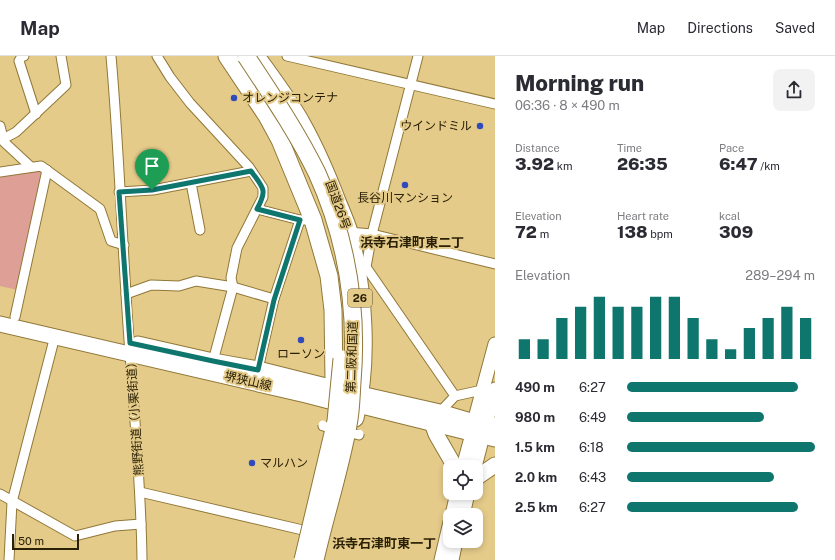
<!DOCTYPE html>
<html lang="en">
<head>
<meta charset="utf-8">
<style>
	body { margin:0; font-family:"Public Sans","Noto Sans JP",sans-serif; background:#f2f2f3; color:#2b2b33; height:100vh; display:flex; flex-direction:column; font-size:15px; white-space:nowrap }
	* { box-sizing:border-box; margin:0 }
	p { font-size:13px; color:#7c7c81 }
	.icon { flex:none; width:22px; height:22px; fill:none; stroke:currentColor; stroke-width:2; stroke-linecap:round; stroke-linejoin:round }
	.map { position:relative; flex:1; overflow:hidden }
	.sheet { display:flex; flex-direction:column; background:#fff; width:340px }
	.sheet>* { flex:none }
	.fabs { position:absolute; left:443px; top:404px; display:grid; gap:8px }
	.fabs a { display:grid; place-items:center; width:40px; height:40px; border-radius:8px; background:#fff; box-shadow:0 2px 6px #0003; font-size:20px }
	.scale { position:absolute; left:12px; bottom:10px; width:67px; box-sizing:border-box; padding-left:4px; border:2px solid #2a2005; border-top:0; font-size:11px; line-height:14px; white-space:nowrap; color:#2a2005; -webkit-text-stroke:3px #e5cb8a; paint-order:stroke }
	.pin { position:absolute; display:grid; place-items:center; width:34px; height:34px; color:#fff; margin:-41px -17px; border-radius:50% 50% 50% 0; rotate:-45deg; box-shadow:0 0 4px #0007 }
	.pin .icon { rotate:45deg }
	.round { display:grid; place-items:center; flex:none; width:42px; height:42px; border-radius:8px; background:#f2f2f3 }
	.head { display:flex; align-items:center; justify-content:space-between; height:68px; padding:0 20px }
	h1 { font-size:22px; font-weight:800; line-height:30px }
	.stats { display:grid; grid-template-columns:repeat(3,1fr); gap:6px; height:68px; padding:4px 20px }
	.stats div { display:grid; align-content:center }
	.stats b { font-size:17px; font-weight:800 }
	.stats small { font-size:11px; font-weight:400 }
	.stats p { font-size:11px }
	.chart { height:112px; padding:8px 20px }
	.chart p { display:flex; justify-content:space-between }
	.chart svg { width:100%; height:72px; margin-top:4px; stroke:#0f766e; stroke-width:6 }
	ul { padding:0 20px; list-style:none; font-size:13px }
	li { display:grid; grid-template-columns:64px 48px 1fr; align-items:center; height:30px }
	li i { height:10px; border-radius:5px; background:#0f766e }
	header { display:flex; align-items:center; gap:24px; box-sizing:border-box; height:56px; padding:0 20px; background:#fff; border-bottom:1px solid #e1e1e2 }
	header strong { font-size:19px }
	nav { display:flex; gap:22px; margin-inline-start:auto; font-size:14px }
	main { display:flex; flex:1; min-height:0 }
	.map>svg:first-child { display:block }
	.green { fill:#dd9f96 }
	.lines { fill:none; stroke-linecap:round; stroke-linejoin:round }
	.street-casing { stroke:#907838; stroke-width:11 }
	.secondary-casing { stroke:#907838; stroke-width:15 }
	.primary-casing { stroke:#907838; stroke-width:17 }
	.highway-casing { stroke:#907838; stroke-width:19 }
	.street { stroke:#fff; stroke-width:9 }
	.secondary { stroke:#fff; stroke-width:13 }
	.primary { stroke:#fff; stroke-width:15 }
	.highway { stroke:#fff; stroke-width:17 }
	.street-bridge-casing { stroke:#907838; stroke-width:11; stroke-linecap:butt }
	.highway-bridge-casing { stroke:#907838; stroke-width:19; stroke-linecap:butt }
	.street-bridge { stroke:#fff; stroke-width:9 }
	.highway-bridge { stroke:#fff; stroke-width:17 }
	.route-casing { stroke:#fff; stroke-width:8 }
	.route { stroke:#0f766e; stroke-width:5 }
	.poi-dot { fill:#314abb; stroke:#e5cb8a; stroke-width:1.5 }
	.labels { text-anchor:middle; stroke-width:4; stroke-linejoin:round; paint-order:stroke }
	.shield { fill:#e5cb8a; stroke:#62532d; stroke-width:1 }
	.shield-label { font-size:11px; font-weight:bold; fill:#2a2005 }
	.poi-label { font-size:12px; fill:#2a2005; stroke:#e5cb8a; text-anchor:start }
	.street-label { font-size:12px; fill:#2a2005; stroke:#e5cb8a }
	.neighbourhood-label { font-size:13px; font-weight:bold; fill:#2a2005; stroke:#e5cb8a }
</style>
</head>
<body>
<header>
<strong>Map</strong>
<nav><a>Map</a><a>Directions</a><a>Saved</a></nav>
</header>
<main>
<div class="map">
<svg width="495" height="504" viewBox="0 0 495 504">
	<rect width="100%" height="100%" fill="#e5cb8a"/>
	<!-- green -->
	<path class="green" d="M40,113L44,116L18,234L0,230V119Z"/>
	<g class="lines">
		<defs>
			<g id="street">
				<path d="M24,0H22L19,5L36,58"/>
				<path d="M111,0C118,79 121,159 126,238C131,327 141,415 142,504"/>
				<path d="M157,0L170,21L190,47L249,111L263,132V141L237,192L231,222L233,231L213,305"/>
				<path d="M287,0L495,48"/>
				<path d="M0,70L4,86L31,111"/>
				<path d="M3,83L16,76L66,29L61,0"/>
				<path d="M0,116L41,110L100,153L111,185L124,189"/>
				<path d="M191,127L200,174"/>
				<path d="M119,136L153,134L251,115"/>
				<path d="M257,153L300,164"/>
				<path d="M348,176L372,178L495,208"/>
				<path d="M366,211L372,178L418,0"/>
				<path d="M360,212L366,211L455,340"/>
				<path d="M126,238L151,229L179,230L196,225L233,231L274,243"/>
				<path d="M15,261L47,114"/>
				<path d="M258,313L274,243L300,164H313"/>
				<path d="M440,356L455,340L482,334"/>
				<path d="M140,436L307,475"/>
				<path d="M0,438L75,480L115,470L141,468"/>
				<path d="M9,504L12,446L55,280"/>
			</g>
			<g id="secondary">
				<path d="M463,411L472,378L474,366L495,288"/>
				<path d="M475,411L495,333"/>
				<path d="M452,459L457,437"/>
				<path d="M463,459L468,437"/>
				<path d="M441,504L450,466"/>
				<path d="M452,504L456,485"/>
			</g>
			<g id="primary">
				<path d="M0,268L306,339L333,346L358,349L378,354L495,383"/>
				<path d="M138,288L213,305L258,313L334,332L440,356L474,366L495,369"/>
				<path d="M432,367L436,378L455,411"/>
				<path d="M476,422L495,409"/>
			</g>
			<g id="highway">
				<path d="M227,0L267,60L280,84L313,164L329,220L333,254L334,324"/>
				<path d="M256,0C271,21 290,46 302,68C316,93 327,119 337,145C341,155 346,166 349,176C364,233 369,305 355,362"/>
			</g>
		</defs>
		<!-- street casing -->
		<use href="#street" class="street-casing"/>
		<!-- secondary casing -->
		<use href="#secondary" class="secondary-casing"/>
		<!-- primary casing -->
		<use href="#primary" class="primary-casing"/>
		<!-- highway casing -->
		<use href="#highway" class="highway-casing"/>
		<!-- street -->
		<use href="#street" class="street"/>
		<!-- secondary -->
		<use href="#secondary" class="secondary"/>
		<!-- primary -->
		<use href="#primary" class="primary"/>
		<!-- highway -->
		<use href="#highway" class="highway"/>
		<defs>
			<path id="street-bridge" d="M323,369V370L359,379V378"/>
			<g id="highway-bridge">
				<path d="M246,0C271,38 297,76 317,117C347,183 358,254 352,326C351,340 351,355 348,369C340,414 325,459 315,504"/>
				<path d="M303,504L336,365L342,303"/>
			</g>
		</defs>
		<!-- street-bridge casing -->
		<use href="#street-bridge" class="street-bridge-casing"/>
		<!-- highway-bridge casing -->
		<use href="#highway-bridge" class="highway-bridge-casing"/>
		<!-- street-bridge -->
		<use href="#street-bridge" class="street-bridge"/>
		<!-- highway-bridge -->
		<use href="#highway-bridge" class="highway-bridge"/>
	</g>
	<g class="lines">
		<defs>
			<path id="route" d="M251,115C263,132 268,133 257,153L300,164L274,244L258,314L213,305L130,287L119,136L152,134Z"/>
		</defs>
		<!-- route casing -->
		<use href="#route" class="route-casing"/>
		<!-- route -->
		<use href="#route" class="route"/>
	</g>
	<!-- markers -->
	<g class="poi-dot">
		<circle cx="234" cy="42" r="4"/>
		<circle cx="480" cy="70" r="4"/>
		<circle cx="405" cy="129" r="4"/>
		<circle cx="301" cy="284" r="4"/>
		<circle cx="252" cy="407" r="4"/>
	</g>
	<g class="labels">
		<!-- shield labels -->
		<rect class="shield" x="348" y="233" width="24" height="18" rx="3"/>
		<g class="shield-label">
			<text x="360" y="246">26</text>
		</g>
		<!-- poi labels -->
		<g class="poi-label">
			<text x="242" y="46">オレンジコンテナ</text>
			<text x="472" y="74" text-anchor="end">ウインドミル</text>
			<text x="405" y="146" text-anchor="middle">長谷川マンション</text>
			<text x="301" y="302" text-anchor="middle">ローソン</text>
			<text x="260" y="411">マルハン</text>
		</g>
		<!-- street labels -->
		<g class="street-label">
			<text transform="translate(338 149) rotate(70)" y="4">国道26号</text>
			<text transform="translate(352 301) rotate(-88)" y="4">第二阪和国道</text>
			<text transform="translate(248 325) rotate(13)" y="4">堺狭山線</text>
			<text transform="translate(135 360) rotate(-94)" y="4">熊野街道（小栗街道）</text>
		</g>
		<!-- neighbourhood labels -->
		<g class="neighbourhood-label">
			<text x="412" y="191">浜寺石津町東二丁</text>
			<text x="384" y="492">浜寺石津町東一丁</text>
		</g>
	</g>
</svg>
<div class="fabs">
<a><svg class="icon" aria-label="locate" viewBox="0 0 24 24"><circle cx="12" cy="12" r="6"/><path d="M12 2v4M12 18v4M2 12h4M18 12h4"/></svg></a>
<a><svg class="icon" aria-label="layers" viewBox="0 0 24 24"><path d="M12 4l9 5-9 5-9-5zM3 14l9 5 9-5"/></svg></a>
</div>
<div class="scale">50 m</div>
<div class="pin" style="left:152px;top:134px;background:#1e9e55"><svg class="icon" aria-label="arrive" viewBox="0 0 24 24"><path d="M6 21V4h12l-3 4 3 4H6"/></svg></div>
</div>
<section class="sheet">
<div class="head"><div><h1>Morning run</h1><p>06:36 · 8 × 490 m</p></div><a class="round"><svg class="icon" aria-label="share" viewBox="0 0 24 24"><path d="M12 15V3M7 8l5-5 5 5M5 13v7h14v-7"/></svg></a></div>
<div class="stats">
<div><p>Distance</p><b>3.92<small> km</small></b></div>
<div><p>Time</p><b>26:35</b></div>
<div><p>Pace</p><b>6:47<small> /km</small></b></div>
</div>
<div class="stats">
<div><p>Elevation</p><b>72<small> m</small></b></div>
<div><p>Heart rate</p><b>138<small> bpm</small></b></div>
<div><p>kcal</p><b>309</b></div>
</div>
<div class="chart"><p><span>Elevation</span>289–294 m</p>
<svg viewBox="0 0 160 44" preserveAspectRatio="none"><path d="M5 44V32M15 44V32M25 44V19M35 44V12M45 44V6M55 44V12M65 44V12M75 44V6M85 44V6M95 44V19M105 44V32M115 44V38M125 44V25M135 44V19M145 44V12M155 44V19"/></svg>
</div>
<ul>
<li><b>490 m</b>6:27<i style="width:91%"></i></li>
<li><b>980 m</b>6:49<i style="width:73%"></i></li>
<li><b>1.5 km</b>6:18<i style="width:100%"></i></li>
<li><b>2.0 km</b>6:43<i style="width:78%"></i></li>
<li><b>2.5 km</b>6:27<i style="width:91%"></i></li>
</ul>
</section>
</main>
</body>
</html>
